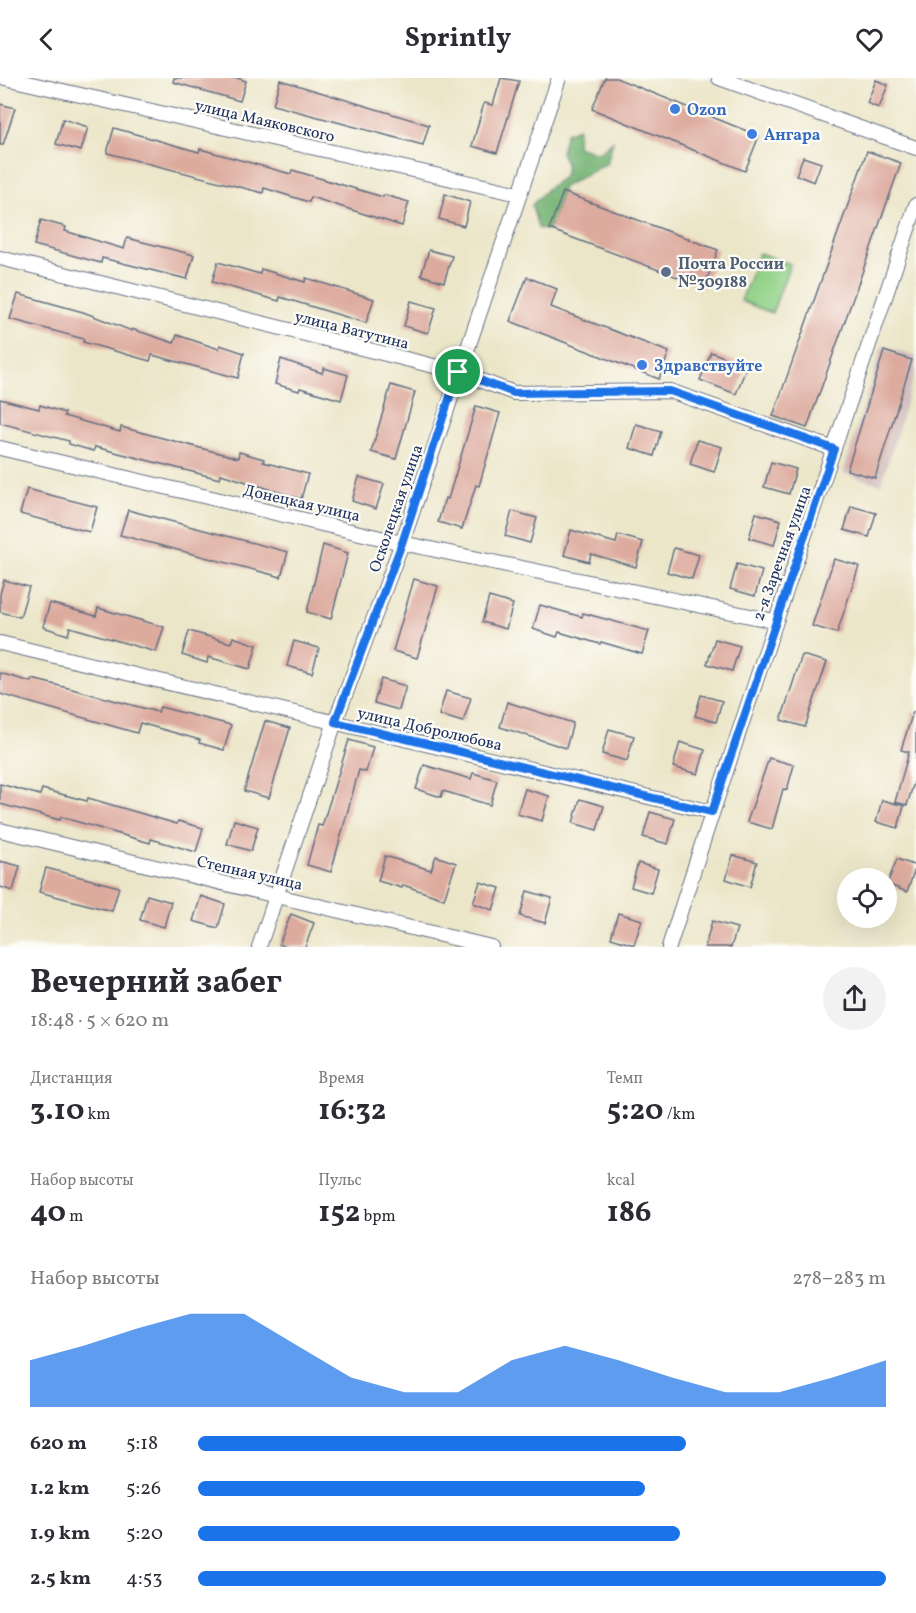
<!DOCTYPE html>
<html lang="ru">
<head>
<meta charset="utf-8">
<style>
	body { margin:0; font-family:Vollkorn,serif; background:#f2f2f3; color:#2b2b33; height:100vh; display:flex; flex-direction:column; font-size:22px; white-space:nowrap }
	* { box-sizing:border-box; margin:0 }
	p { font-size:20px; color:#7c7c81 }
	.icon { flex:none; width:33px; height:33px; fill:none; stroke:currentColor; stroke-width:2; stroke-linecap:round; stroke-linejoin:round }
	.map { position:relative; height:869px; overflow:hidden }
	.drawer { display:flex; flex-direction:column; background:#fff; flex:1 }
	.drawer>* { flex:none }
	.fabs { position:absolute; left:837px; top:790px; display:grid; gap:12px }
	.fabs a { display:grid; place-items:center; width:60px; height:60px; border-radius:50%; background:#fff; box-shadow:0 6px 24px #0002; font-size:30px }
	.pin { position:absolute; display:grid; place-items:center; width:51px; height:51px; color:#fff; margin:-26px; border:3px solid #fff; border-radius:50%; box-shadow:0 2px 6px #0007 }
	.round { display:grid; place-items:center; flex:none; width:63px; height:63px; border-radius:32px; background:#f2f2f3 }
	.head { display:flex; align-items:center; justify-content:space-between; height:102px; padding:0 30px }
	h1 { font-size:33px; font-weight:700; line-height:45px }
	.metrics { display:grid; grid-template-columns:repeat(3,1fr); gap:9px; height:102px; padding:6px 30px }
	.metrics div { display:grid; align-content:center }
	.metrics b { font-size:30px; font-weight:700 }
	.metrics small { font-size:16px; font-weight:400 }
	.metrics p { font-size:16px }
	.chart { height:168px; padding:12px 30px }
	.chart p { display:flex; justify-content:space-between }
	.chart svg { width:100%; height:108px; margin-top:6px; fill:#1a73e8; opacity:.7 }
	ul { padding:0 30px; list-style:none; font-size:20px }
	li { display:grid; grid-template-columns:96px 72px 1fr; align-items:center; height:45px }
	li i { height:15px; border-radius:8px; background:#1a73e8 }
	header { display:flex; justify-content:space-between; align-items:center; height:78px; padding:0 30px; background:#fff; font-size:27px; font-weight:700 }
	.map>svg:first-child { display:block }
	.industrial { fill:#d1bfbf }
	.green { fill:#93d288; stroke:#578073; stroke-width:1.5 }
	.forest { fill:#76b474; stroke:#487269; stroke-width:1.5 }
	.building { fill:#ddaa9e }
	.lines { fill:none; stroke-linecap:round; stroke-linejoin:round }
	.street-casing { stroke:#646f83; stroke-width:16 }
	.street { stroke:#fff; stroke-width:14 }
	.route-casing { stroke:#fff; stroke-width:12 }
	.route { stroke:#1a73e8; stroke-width:8 }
	.shop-dot { fill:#3f7fe0; stroke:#fdfcf7; stroke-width:2 }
	.service-dot { fill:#5c6f8a; stroke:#fdfcf7; stroke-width:2 }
	.labels { text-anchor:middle; stroke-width:4.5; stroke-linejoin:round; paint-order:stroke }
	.shop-label { font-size:16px; font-weight:bold; fill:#366cbe; stroke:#fdfcf7; text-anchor:start }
	.street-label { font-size:16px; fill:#1b2f5e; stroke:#fdfcf7 }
	.service-label { font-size:16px; font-weight:bold; fill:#4e5e75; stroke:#fdfcf7; text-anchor:start }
</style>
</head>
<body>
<header><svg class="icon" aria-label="back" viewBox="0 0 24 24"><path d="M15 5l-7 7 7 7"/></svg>Sprintly<svg class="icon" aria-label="heart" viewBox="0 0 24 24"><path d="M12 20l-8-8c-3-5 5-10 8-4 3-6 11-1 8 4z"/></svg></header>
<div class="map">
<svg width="916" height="869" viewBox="0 0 916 869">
	<rect width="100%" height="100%" fill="#fdfcf7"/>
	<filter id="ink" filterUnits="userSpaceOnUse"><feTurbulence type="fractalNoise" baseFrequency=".0167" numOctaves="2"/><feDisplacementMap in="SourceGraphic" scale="12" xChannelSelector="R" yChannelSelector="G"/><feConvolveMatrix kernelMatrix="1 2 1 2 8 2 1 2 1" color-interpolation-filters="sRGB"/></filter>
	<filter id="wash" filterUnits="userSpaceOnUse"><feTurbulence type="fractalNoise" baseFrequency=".008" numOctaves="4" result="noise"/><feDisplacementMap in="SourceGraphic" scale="24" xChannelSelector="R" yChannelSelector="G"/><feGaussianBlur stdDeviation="1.35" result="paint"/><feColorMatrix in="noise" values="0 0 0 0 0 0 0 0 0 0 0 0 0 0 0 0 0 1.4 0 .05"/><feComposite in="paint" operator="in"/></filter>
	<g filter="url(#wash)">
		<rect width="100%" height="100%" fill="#ece6c9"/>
		<!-- industrial -->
		<path class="industrial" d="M882,268L916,278V292L881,407L843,395Z"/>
		<!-- green -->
		<path class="green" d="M759,175L790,186L772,235L741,223Z"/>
		<!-- forest -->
		<path class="forest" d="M578,50L577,68L598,75L613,63L607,85L563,109L552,145L547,152L538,150L532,127L548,110L564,99L566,86L561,74L566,55Z"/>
		<g id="blocks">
			<!-- building -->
			<g class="building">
				<path d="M174,0H237L246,3L240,23L173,4Z"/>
				<path d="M501,0L519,3L497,75L472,68L484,25L493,27Z"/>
				<path d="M605,0H616L759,58L745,93L592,31Z"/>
				<path d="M280,2L429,47L423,67L273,27Z"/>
				<path d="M876,2L888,7L879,30L867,25Z"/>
				<path d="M0,26L15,30L3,67H0Z"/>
				<path d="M63,41L88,49L81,73L56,66Z"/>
				<path d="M114,50L199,74L200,71L291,96L292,92L383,119L384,117L409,124L402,148L311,119L309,124L264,110L263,115L107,75Z"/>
				<path d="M867,73L901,85L807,350L773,338Z"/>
				<path d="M803,79L821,85L814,104L796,97Z"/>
				<path d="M563,114L718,172L704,209L549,151Z"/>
				<path d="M445,116L470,124L464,148L439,141Z"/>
				<path d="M41,142L66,149L65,153L124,171L127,160L194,177L187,201L102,180L101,185L34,167Z"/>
				<path d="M429,172L452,178L444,204L421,197Z"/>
				<path d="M218,184L260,196L261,191L305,204L306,200L374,221L366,245L280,219L279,223L212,204Z"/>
				<path d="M527,199L557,211L551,229L669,274L659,301L510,243Z"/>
				<path d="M18,216L83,234L132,253V251L174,265L177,257L219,271L220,267L244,275L238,300L152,277L150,283L83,264L84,261L10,241Z"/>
				<path d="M411,223L436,230L428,255L404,248Z"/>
				<path d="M884,273L912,282L875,400L847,392Z"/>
				<path d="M711,274L747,288L736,316L700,302Z"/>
				<path d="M281,281L322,295L324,290L348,297L341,322L300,310L299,313L275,306Z"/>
				<path d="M391,307L415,314L396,381L371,374Z"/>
				<path d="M0,321L39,331L40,327L65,335L64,338L120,354L121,349L238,380L239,374L264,381L263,384L308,396L301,421L221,396L220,401L95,369L93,373L69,366V363L0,345Z"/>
				<path d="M476,328L500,335L479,408L476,407L462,451L438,444L445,420L448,421Z"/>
				<path d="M636,346L661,353L654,378L629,370Z"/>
				<path d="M697,362L722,369L714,394L690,386Z"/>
				<path d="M771,384L796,391L789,416L764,409Z"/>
				<path d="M359,399L384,406L376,431L352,423Z"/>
				<path d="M27,411L97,429L90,454L20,436Z"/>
				<path d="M851,428L876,435L869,459L844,452Z"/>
				<path d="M128,432L288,474L281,499L120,457Z"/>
				<path d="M512,433L537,440L530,465L505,458Z"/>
				<path d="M756,435L781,442L774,467L749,460Z"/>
				<path d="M571,452L616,465L618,457L643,464L636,489L591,476L589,484L564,477Z"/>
				<path d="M323,467L348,475L331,541L307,534Z"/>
				<path d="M674,470L699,477L692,501L667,494Z"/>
				<path d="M834,481L859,488L837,555L812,548Z"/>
				<path d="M737,486L762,493L755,518L730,511Z"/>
				<path d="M414,501L438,508L417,580L393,573Z"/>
				<path d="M4,502L29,509L20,539L0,534V516Z"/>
				<path d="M489,519L513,526L506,551L482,544Z"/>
				<path d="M50,525L96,538L98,530L164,549L156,574L70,549L68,557L43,549Z"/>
				<path d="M540,527L582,539L583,535L649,553L642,576L601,564L600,566L559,554L557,559L533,551Z"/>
				<path d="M189,553L231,565L233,559L257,567L250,591L208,579L207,585L182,577Z"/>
				<path d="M715,561L740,568L732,593L707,586Z"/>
				<path d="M294,563L319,570L312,595L287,588Z"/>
				<path d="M802,577L827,584L805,649L781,642Z"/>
				<path d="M0,595L31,604L32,601L72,611L158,634L160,629L231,647L224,672L199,665L200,662L140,645L137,655L0,616Z"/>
				<path d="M381,601L406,608L399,632L374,625Z"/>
				<path d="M446,613L471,620L463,644L439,637Z"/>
				<path d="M701,617L722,623L716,644L695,638Z"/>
				<path d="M507,624L573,645L566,670L500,649Z"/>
				<path d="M913,634H916V698L907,727L895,724L909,674L901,672Z"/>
				<path d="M265,643L290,650L269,720L244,713Z"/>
				<path d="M609,651L634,658L627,683L602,676Z"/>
				<path d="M349,662L373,669L366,694L359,692L331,794L307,787L318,747L322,748Z"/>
				<path d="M680,664L705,672L698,696L673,689Z"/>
				<path d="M769,680L794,687L787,712L783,711L772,751L747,744Z"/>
				<path d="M424,687L471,701L473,695L497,702L490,727L443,713L441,719L416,711Z"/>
				<path d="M0,706L40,717L42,711L87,723L88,720L177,746L178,743L203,750L196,774L151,761L150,765L61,739L60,742L0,726Z"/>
				<path d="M525,711L549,718L542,743L517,736Z"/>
				<path d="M580,721L604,728L597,752L573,745Z"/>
				<path d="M882,722L904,728L898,750L876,744Z"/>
				<path d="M650,734L675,741L668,766L643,759Z"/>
				<path d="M234,742L258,749L251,773L227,766Z"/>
				<path d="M733,777L757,784L750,809L726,801Z"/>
				<path d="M385,778L431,792L436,778L456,785L444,821L403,807L402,810L378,803Z"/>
				<path d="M897,781L916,788L907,814L887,806Z"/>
				<path d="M0,783L20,788L13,813L0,809Z"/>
				<path d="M638,785L658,791L651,815L631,809Z"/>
				<path d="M46,790L119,809L112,833L39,814Z"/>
				<path d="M480,804L500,810L493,832L473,825Z"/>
				<path d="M527,813L552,820L545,845L520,838Z"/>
				<path d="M147,817L171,824L164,849L140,842Z"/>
				<path d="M201,818L225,826L218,850L193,843Z"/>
				<path d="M618,835L642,842L634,867L611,860Z"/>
				<path d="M291,836L314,845L305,869H287L279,866Z"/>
				<path d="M712,843L737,850L731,869H705Z"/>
			</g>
		</g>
	</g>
	<g filter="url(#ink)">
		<use href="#blocks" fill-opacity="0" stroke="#646f83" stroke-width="1.5"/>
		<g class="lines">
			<defs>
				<g id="street">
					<path d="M5,0L519,116"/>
					<path d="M719,0L916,70"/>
					<path d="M0,180L458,294L514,315L670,313L834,371"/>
					<path d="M0,370L402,465L774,543"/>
					<path d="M0,565L712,734"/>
					<path d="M0,752L491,869"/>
					<path d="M259,869L335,644L402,465L559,0"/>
					<path d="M669,869C748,620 833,375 916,127"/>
				</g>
			</defs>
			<!-- street casing -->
			<use href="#street" class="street-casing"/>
			<!-- street -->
			<use href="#street" class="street"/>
		</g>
	</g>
	<g class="lines" filter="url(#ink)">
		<defs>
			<path id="route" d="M458,294L514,315L670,313L834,371L712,734L335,644L402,465Z"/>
		</defs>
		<!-- route casing -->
		<use href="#route" class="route-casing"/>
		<!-- route -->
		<use href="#route" class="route"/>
	</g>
	<!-- markers -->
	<g class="shop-dot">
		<circle cx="675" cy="31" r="6"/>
		<circle cx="752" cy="56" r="6"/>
		<circle cx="642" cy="287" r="6"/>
	</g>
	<circle class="service-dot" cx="666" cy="194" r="6"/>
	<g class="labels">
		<!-- shop labels -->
		<g class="shop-label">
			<text x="687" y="37">Ozon</text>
			<text x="764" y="62">Ангара</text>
			<text x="654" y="293">Здравствуйте</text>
		</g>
		<!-- street labels -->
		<g class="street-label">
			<text transform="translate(265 42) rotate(13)" y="6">улица Маяковского</text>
			<text transform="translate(352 251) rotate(14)" y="6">улица Ватутина</text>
			<text transform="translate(302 424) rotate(13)" y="6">Донецкая улица</text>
			<text transform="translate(395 430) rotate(-71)" y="6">Осколецкая улица</text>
			<text transform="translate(781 475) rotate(-70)" y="6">2-я Заречная улица</text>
			<text transform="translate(430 650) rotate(13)" y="6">улица Добролюбова</text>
			<text transform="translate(250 794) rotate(13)" y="6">Степная улица</text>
		</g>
		<!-- service labels -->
		<g class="service-label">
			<text x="678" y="191">Почта России<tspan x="678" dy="18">№309188</tspan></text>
		</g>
	</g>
</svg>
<div class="fabs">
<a><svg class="icon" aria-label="locate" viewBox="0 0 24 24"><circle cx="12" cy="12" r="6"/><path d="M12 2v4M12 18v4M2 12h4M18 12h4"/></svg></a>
</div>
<div class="pin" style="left:458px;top:294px;background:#1e9e55"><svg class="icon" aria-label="arrive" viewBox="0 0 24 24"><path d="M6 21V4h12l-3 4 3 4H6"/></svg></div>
</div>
<section class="drawer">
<div class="head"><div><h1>Вечерний забег</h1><p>18:48 · 5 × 620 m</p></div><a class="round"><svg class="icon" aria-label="share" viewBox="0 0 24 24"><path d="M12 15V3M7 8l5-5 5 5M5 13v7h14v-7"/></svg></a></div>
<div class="metrics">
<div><p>Дистанция</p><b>3.10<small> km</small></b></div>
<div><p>Время</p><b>16:32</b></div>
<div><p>Темп</p><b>5:20<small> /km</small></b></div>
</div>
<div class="metrics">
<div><p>Набор высоты</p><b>40<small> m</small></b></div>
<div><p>Пульс</p><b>152<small> bpm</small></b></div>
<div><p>kcal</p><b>186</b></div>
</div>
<div class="chart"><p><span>Набор высоты</span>278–283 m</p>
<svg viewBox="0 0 160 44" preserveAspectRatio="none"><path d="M0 44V25L10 19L20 12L30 6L40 6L50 19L60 32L70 38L80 38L90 25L100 19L110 25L120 32L130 38L140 38L150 32L160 25V44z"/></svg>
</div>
<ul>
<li><b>620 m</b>5:18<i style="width:71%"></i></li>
<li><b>1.2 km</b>5:26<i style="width:65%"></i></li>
<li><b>1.9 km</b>5:20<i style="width:70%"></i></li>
<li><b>2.5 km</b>4:53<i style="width:100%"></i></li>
</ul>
</section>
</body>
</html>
